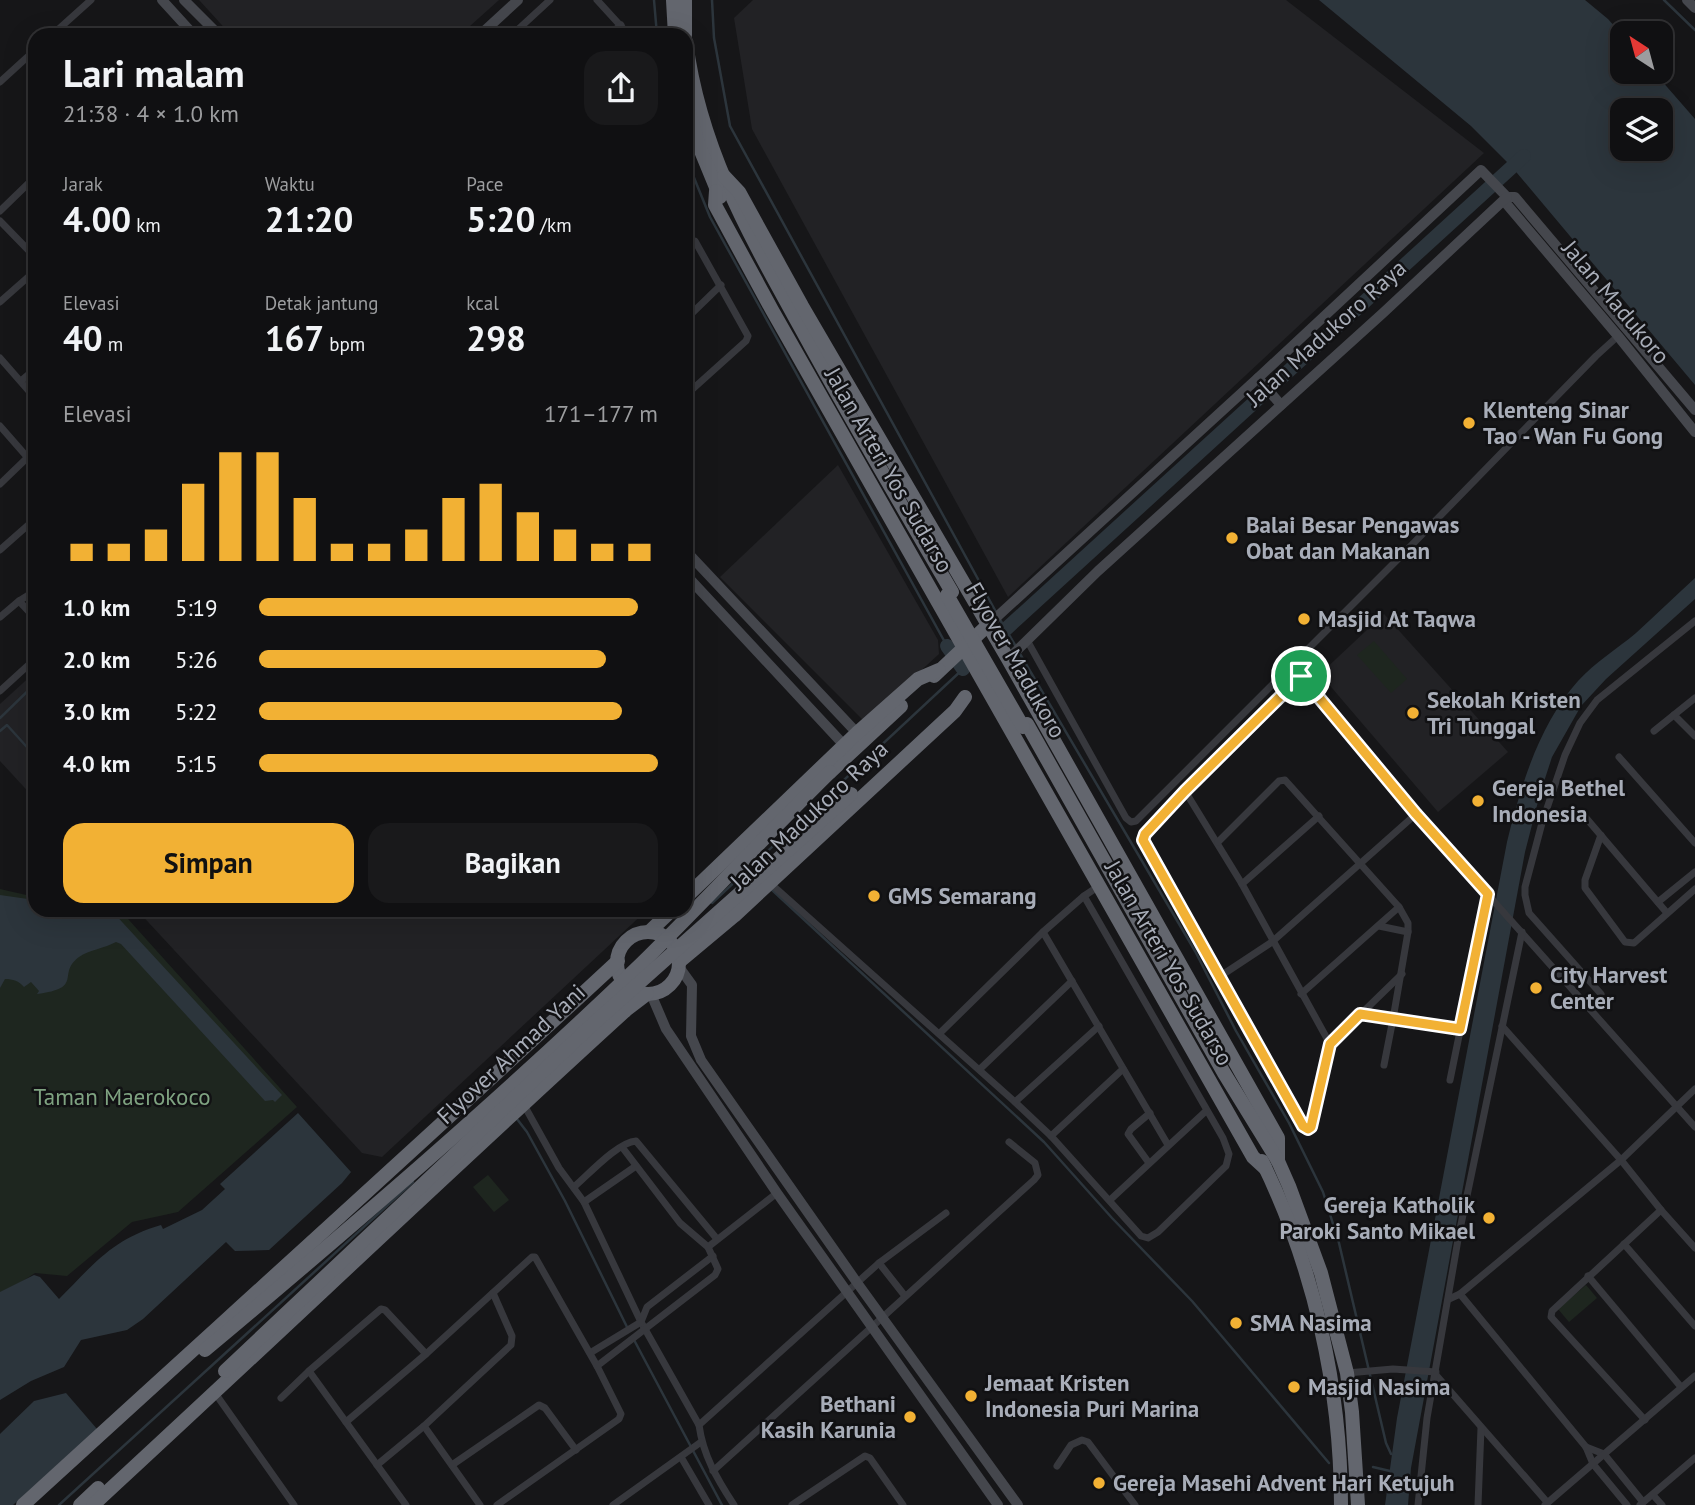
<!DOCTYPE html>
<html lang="id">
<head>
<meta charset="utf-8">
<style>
	body { margin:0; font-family:"PT Sans",sans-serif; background:#19191b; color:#f1f3f6; height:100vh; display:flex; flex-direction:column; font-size:26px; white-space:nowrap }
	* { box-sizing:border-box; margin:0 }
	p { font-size:23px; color:#9c9d9f }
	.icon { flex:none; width:38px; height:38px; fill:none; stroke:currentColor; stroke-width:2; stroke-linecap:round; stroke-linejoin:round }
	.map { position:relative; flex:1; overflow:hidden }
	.details { position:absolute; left:28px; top:28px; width:665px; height:889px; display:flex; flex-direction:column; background:#101012; border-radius:21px; box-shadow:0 7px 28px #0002,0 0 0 2px #303032 }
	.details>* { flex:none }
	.needle { width:46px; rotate:324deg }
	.fabs { position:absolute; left:1610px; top:21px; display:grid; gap:14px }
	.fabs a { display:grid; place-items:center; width:63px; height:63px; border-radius:14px; background:#101012; box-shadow:0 7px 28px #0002,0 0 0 2px #303032; font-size:35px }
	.pin { position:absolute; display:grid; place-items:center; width:60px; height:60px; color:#fff; margin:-30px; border:4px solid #fff; border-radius:50%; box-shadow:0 2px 7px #0007 }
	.round { display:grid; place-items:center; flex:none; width:74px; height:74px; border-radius:21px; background:#19191b }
	.overview { display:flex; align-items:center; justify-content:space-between; height:119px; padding:0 35px }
	h1 { font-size:38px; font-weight:800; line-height:52px }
	.metrics { display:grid; grid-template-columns:repeat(3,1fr); gap:10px; height:119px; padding:7px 35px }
	.metrics div { display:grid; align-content:center }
	.metrics b { font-size:35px; font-weight:800 }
	.metrics small { font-size:19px; font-weight:400 }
	.metrics p { font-size:19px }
	.chart { height:196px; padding:14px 35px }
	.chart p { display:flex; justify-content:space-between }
	.chart svg { width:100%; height:126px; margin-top:7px; stroke:#f2b134; stroke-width:6 }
	.primary-button { display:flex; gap:14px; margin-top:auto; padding:14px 35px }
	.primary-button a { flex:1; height:80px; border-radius:21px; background:#f2b134; color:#111; font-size:28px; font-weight:800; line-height:80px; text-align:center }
	.primary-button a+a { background:#19191b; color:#f1f3f6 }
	ul { padding:0 35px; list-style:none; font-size:23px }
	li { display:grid; grid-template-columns:112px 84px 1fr; align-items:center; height:52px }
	li i { height:18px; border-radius:9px; background:#f2b134 }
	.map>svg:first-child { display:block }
	.built { fill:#222225 }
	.green { fill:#1e261f }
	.water { fill:#2c353c; fill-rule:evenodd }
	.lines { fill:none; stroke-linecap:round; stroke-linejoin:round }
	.stream { stroke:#2c353c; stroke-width:2.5 }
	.river { stroke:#2c353c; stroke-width:14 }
	.street { stroke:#37383d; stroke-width:7 }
	.secondary { stroke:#45474d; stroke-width:10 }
	.highway { stroke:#63666e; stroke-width:14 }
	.highway-bridge { stroke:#63666e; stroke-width:14 }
	.route-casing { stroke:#fff; stroke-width:14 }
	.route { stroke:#f2b134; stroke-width:9 }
	.poi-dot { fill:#f2b134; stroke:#111113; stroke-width:2.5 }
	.labels { text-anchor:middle; stroke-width:5; stroke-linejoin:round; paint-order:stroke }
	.street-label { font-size:23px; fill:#a8adb8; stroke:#111113 }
	.poi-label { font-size:23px; font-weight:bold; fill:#a8adb8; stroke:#111113; text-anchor:start }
	.park-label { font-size:23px; fill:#7fa381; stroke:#111113 }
</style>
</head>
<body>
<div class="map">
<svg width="1695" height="1505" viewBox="0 0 1695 1505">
	<rect width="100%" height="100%" fill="#161618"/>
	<!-- built -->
	<g class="built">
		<path d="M199,0H499L460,35H231Z"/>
		<path d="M753,0H1286L1484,153L1008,597L752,129L734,18Z"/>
		<path d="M838,465L938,640L939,654L865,722L720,577Z"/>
		<path d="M1384,614L1508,752L1438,812L1320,674Z"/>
		<path d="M35,672V799L0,761V704Z"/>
		<path d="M137,910H647L382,1157L362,1153Z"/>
	</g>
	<!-- green -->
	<g class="green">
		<path d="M1374,641L1407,679L1391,693L1357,655Z"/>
		<path d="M0,889L35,897V910H120L297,1107L178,1212L132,1222L67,1276L35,1273L0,1296Z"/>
		<path d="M488,1175L509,1200L494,1212L473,1187Z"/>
		<path d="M1586,1285L1597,1298L1569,1322L1558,1309Z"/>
	</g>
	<!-- water -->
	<g class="water">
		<path d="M1319,0H1585L1608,19L1622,35V72H1654L1695,119V385L1512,167L1471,126ZM1661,110V149H1622V110Z"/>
		<path d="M1695,578V599L1606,679L1581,706L1552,757L1540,794L1525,852L1411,1468L1408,1505H1385L1397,1418L1507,842C1520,788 1539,724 1578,681C1595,662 1617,649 1636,633C1656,615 1675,596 1695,578Z"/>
		<path d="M0,895L35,900V910H111L282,1095L275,1102L273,1100L265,1101L121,944L116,942C105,948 89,950 79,957C56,974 85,988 37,994L39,991L31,982L24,987C19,981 13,979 5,979L0,988Z"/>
		<path d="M298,1113L351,1172L342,1183L269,1250L235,1251L226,1242L143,1319L127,1330L81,1340L64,1367L31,1381L0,1400V1292L34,1275L40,1277L59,1299C93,1265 112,1239 161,1225L163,1229L202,1210L225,1189L220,1184Z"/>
		<path d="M66,1393L97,1429L13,1505H0V1434L34,1401Z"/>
	</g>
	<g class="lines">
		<!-- stream -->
		<g class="stream">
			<path d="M654,0L657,35"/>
			<path d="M712,0L714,38L730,126L996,612"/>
			<path d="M1664,0L1695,30"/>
			<path d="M686,158L710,217L947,646"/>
			<path d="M999,618L1015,645"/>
			<path d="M1020,654L1195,951L1236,1031L1289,1123L1323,1192L1339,1243L1386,1443L1391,1454"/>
			<path d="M0,718L35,684"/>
			<path d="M0,731L7,725L35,756"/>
			<path d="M771,889L1044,1142L1112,1218L1192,1301L1329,1463"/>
			<path d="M712,903L963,669"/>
			<path d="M517,1119L527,1132L565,1201L628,1329"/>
			<path d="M633,1338L722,1505"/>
			<path d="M1373,1467L1390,1471"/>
			<path d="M59,1505L413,1182"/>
		</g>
		<!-- river -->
		<g class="river">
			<path d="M1006,629L1524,156"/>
			<path d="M947,646L963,669"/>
		</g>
		<!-- street -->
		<g class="street">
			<path d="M597,0L629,35"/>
			<path d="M52,35L91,0"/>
			<path d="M512,35L550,0"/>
			<path d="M609,35L621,25"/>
			<path d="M0,82L35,50"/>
			<path d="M0,211L35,177"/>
			<path d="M0,221L35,257"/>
			<path d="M686,246L692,241H695L748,336L746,341L686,395"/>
			<path d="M0,302L35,271"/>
			<path d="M686,319L721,285"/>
			<path d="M0,358L35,398"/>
			<path d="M21,381L35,369"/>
			<path d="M0,426L35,466"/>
			<path d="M0,484L28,457"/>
			<path d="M0,550L35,519"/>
			<path d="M19,601L35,618"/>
			<path d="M0,617L19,601L35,591"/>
			<path d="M1028,642L1126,818L1131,822L1136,821L1401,556L1596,356L1618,336"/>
			<path d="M1293,665L1416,814L1695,1127"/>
			<path d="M0,691L35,659"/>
			<path d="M1674,715L1695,736"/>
			<path d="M1654,731L1695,698"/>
			<path d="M1619,757L1695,843"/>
			<path d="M1185,791L1242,884L1330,1044L1309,1129L1302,1126L1143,840L1145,834L1185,791L1301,676"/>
			<path d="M1581,812L1667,913"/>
			<path d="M1601,835L1585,880V888L1625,942L1634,943L1695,889"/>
			<path d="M1218,842L1279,781L1285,780L1399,907L1408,923V932L1393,1019L1360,1015"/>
			<path d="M770,883L1015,1102L1051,1136L1141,1236L1148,1238L1158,1232L1226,1166L1229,1154L1223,1138L1084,896"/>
			<path d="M1242,884L1319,816"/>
			<path d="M1658,902L1695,872"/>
			<path d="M1379,926L1408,932"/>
			<path d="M1043,932L1168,1145"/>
			<path d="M1219,977L1272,942L1416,814"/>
			<path d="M1301,994L1399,907"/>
			<path d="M1601,994L1529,913L1525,895V887L1542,823L1565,755L1580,723L1597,700L1695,621"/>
			<path d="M1502,1026L1621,1160L1661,1210L1695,1248"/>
			<path d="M940,1033L1043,932L1084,896L1099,886"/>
			<path d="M1330,1044L1402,974"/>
			<path d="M1384,1065L1393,1019L1460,1029"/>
			<path d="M980,1069L1072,981"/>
			<path d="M1450,1080L1488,894"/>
			<path d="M1015,1102L1099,1026"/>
			<path d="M524,1105L559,1168L584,1202L641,1322L699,1425C703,1455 717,1479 734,1505"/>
			<path d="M1051,1136L1123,1069"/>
			<path d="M1149,1163L1128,1134L1131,1129L1150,1113"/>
			<path d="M574,1187C588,1175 618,1142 636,1141L717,1239"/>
			<path d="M1110,1200L1206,1111"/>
			<path d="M584,1202L636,1166"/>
			<path d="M1624,1244L1695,1326"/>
			<path d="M708,1247L777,1193"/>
			<path d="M879,1263L905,1296"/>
			<path d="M1588,1276L1681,1387"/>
			<path d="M1460,1294L1586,1447L1593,1464L1627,1505"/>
			<path d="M1449,1299L1460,1294L1621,1160L1695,1089"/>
			<path d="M590,1353L641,1322L647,1307L713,1256"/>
			<path d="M597,1366L715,1275L718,1269L708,1247L680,1223L622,1147"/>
			<path d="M309,1371L406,1505"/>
			<path d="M1347,1373L1393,1369L1436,1372"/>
			<path d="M1436,1375L1547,1502"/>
			<path d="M215,1393L294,1505"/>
			<path d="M281,1398L309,1371L381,1309L385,1310L426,1354"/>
			<path d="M1645,1420L1551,1317L1552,1311L1661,1210"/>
			<path d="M346,1422L426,1354L532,1257H535L597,1366L621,1414L619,1419L497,1505"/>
			<path d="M699,1425L879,1263L946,1213"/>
			<path d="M424,1426L480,1505"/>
			<path d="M1586,1447L1604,1454L1643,1502"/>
			<path d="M681,1457L709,1505"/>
			<path d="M377,1465L424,1426L511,1345L512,1336L493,1293"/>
			<path d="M452,1465L539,1405L545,1408L576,1450"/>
			<path d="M1057,1466L1071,1445L1082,1440L1088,1442L1135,1505"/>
			<path d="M713,1471L1034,1180L1038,1175L1035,1163L1009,1142"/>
			<path d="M1653,1495L1662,1505"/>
			<path d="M613,1505L701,1442"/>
			<path d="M792,1505L865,1456L870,1458L903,1505"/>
			<path d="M1418,1505L1427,1418L1459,1234L1522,932"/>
			<path d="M1478,1505L1481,1428"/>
			<path d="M1545,1505L1695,1376"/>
			<path d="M1640,1505L1695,1458"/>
		</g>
		<!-- secondary -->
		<g class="secondary">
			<path d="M162,0L194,35"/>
			<path d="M184,0L219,35"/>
			<path d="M1687,0L1695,8"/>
			<path d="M480,35L518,0"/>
			<path d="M1507,197H1515L1695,410"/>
			<path d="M1504,201L1618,336L1695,432"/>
			<path d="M1258,378L1281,405"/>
			<path d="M686,551L857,733"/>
			<path d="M686,575L844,745"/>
			<path d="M988,625L1258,378L1481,170L1507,197"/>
			<path d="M1008,659L1098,571L1383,313L1507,197"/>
			<path d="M679,967L692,985L691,1036L701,1060L858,1284L1018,1505"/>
			<path d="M651,994L666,1029L777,1193L998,1505"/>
		</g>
		<!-- highway -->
		<g class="highway">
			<path d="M673,0L675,35"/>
			<path d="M685,0V35"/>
			<path d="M686,42C700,150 750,236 802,330C850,418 901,505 952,592"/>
			<path d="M686,103L699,146L720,197"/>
			<path d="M724,176L739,192L802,306L1008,659L1278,1138V1161"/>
			<path d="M716,191L715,205L772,310L1253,1157L1265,1168"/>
			<path d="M934,676L988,625"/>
			<path d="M1027,724L1224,1073L1278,1161L1289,1186L1321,1273L1347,1373L1352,1412L1358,1505"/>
			<path d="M830,772L901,706"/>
			<path d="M686,897L857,733L918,679L939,670"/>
			<path d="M649,932L672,910"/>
			<circle cx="648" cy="963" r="31"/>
			<path d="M679,962L734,916L955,711L965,697"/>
			<path d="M1262,1161C1314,1267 1341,1388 1341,1505"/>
			<path d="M23,1505C221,1324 421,1144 618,961"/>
			<path d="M80,1505L98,1488"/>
			<path d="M93,1505C271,1341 447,1173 626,1010L647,994"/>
		</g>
		<!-- highway-bridge -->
		<g class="highway-bridge">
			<path d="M947,595L1023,727"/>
			<path d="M205,1350C354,1225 501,1099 641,964C705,901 766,835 830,772"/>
			<path d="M225,1371L593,1024L851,794"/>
		</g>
	</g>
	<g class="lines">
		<defs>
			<path id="route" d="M1301,676L1416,814L1488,894L1460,1029L1360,1014L1330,1044L1311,1127L1308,1129L1303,1126L1143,840L1145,834L1185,791Z"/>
		</defs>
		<!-- route casing -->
		<use href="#route" class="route-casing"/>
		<!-- route -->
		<use href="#route" class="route"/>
	</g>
	<!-- markers -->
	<g class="poi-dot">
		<circle cx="1469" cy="423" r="7"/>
		<circle cx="1232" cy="538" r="7"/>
		<circle cx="1304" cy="619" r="7"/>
		<circle cx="1413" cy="713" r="7"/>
		<circle cx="1478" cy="801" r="7"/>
		<circle cx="874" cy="896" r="7"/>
		<circle cx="1536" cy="988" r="7"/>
		<circle cx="1489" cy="1218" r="7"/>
		<circle cx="1236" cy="1323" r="7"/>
		<circle cx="1294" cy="1387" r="7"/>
		<circle cx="971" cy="1396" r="7"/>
		<circle cx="910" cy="1417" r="7"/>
		<circle cx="1099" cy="1483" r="7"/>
	</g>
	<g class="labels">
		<!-- street labels -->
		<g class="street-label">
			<text transform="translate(1616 302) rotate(50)" y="8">Jalan Madukoro</text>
			<text transform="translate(1326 333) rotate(-42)" y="8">Jalan Madukoro Raya</text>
			<text transform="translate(889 470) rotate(60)" y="8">Jalan Arteri Yos Sudarso</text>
			<text transform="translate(1016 660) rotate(60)" y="8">Flyover Madukoro</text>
			<text transform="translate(809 815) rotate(-43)" y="8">Jalan Madukoro Raya</text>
			<text transform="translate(1169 963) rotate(60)" y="8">Jalan Arteri Yos Sudarso</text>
			<text transform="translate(511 1054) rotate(-43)" y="8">Flyover Ahmad Yani</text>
		</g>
		<!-- poi labels -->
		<g class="poi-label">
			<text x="1483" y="418">Klenteng Sinar<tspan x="1483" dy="26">Tao - Wan Fu Gong</tspan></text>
			<text x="1246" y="533">Balai Besar Pengawas<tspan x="1246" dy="26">Obat dan Makanan</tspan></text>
			<text x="1318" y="627">Masjid At Taqwa</text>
			<text x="1427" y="708">Sekolah Kristen<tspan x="1427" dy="26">Tri Tunggal</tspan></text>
			<text x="1492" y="796">Gereja Bethel<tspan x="1492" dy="26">Indonesia</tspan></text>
			<text x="888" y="904">GMS Semarang</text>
			<text x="1550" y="983">City Harvest<tspan x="1550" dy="26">Center</tspan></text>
			<text x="1475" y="1213" text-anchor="end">Gereja Katholik<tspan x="1475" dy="26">Paroki Santo Mikael</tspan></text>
			<text x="1250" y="1331">SMA Nasima</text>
			<text x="985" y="1391">Jemaat Kristen<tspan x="985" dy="26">Indonesia Puri Marina</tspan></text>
			<text x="1308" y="1395">Masjid Nasima</text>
			<text x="896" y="1412" text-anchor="end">Bethani<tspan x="896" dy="26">Kasih Karunia</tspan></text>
			<text x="1113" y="1491">Gereja Masehi Advent Hari Ketujuh</text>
		</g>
		<!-- park labels -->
		<g class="park-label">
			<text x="122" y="1105">Taman Maerokoco</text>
		</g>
	</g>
</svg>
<div class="fabs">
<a><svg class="needle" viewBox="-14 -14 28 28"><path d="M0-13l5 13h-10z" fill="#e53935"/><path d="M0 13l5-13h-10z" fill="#9c9d9f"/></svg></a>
<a><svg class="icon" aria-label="layers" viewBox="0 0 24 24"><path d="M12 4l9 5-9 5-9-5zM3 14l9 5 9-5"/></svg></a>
</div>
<div class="pin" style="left:1301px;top:676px;background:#1e9e55"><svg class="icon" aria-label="arrive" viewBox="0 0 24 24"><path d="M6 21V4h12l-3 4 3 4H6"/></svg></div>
<section class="details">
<div class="overview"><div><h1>Lari malam</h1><p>21:38 · 4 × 1.0 km</p></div><a class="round"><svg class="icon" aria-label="share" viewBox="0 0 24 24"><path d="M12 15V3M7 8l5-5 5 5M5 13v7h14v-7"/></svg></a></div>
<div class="metrics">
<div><p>Jarak</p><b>4.00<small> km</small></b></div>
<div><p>Waktu</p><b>21:20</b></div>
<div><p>Pace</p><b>5:20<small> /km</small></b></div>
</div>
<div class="metrics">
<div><p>Elevasi</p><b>40<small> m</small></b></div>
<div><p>Detak jantung</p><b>167<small> bpm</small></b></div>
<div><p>kcal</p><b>298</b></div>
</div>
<div class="chart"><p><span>Elevasi</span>171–177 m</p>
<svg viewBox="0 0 160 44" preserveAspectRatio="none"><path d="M5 44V38M15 44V38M25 44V33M35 44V17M45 44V6M55 44V6M65 44V22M75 44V38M85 44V38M95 44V33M105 44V22M115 44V17M125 44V27M135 44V33M145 44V38M155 44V38"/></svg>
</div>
<ul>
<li><b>1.0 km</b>5:19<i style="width:95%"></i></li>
<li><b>2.0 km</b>5:26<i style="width:87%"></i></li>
<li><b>3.0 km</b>5:22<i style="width:91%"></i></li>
<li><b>4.0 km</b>5:15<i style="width:100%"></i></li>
</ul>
<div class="primary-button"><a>Simpan</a><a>Bagikan</a></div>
</section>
</div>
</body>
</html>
